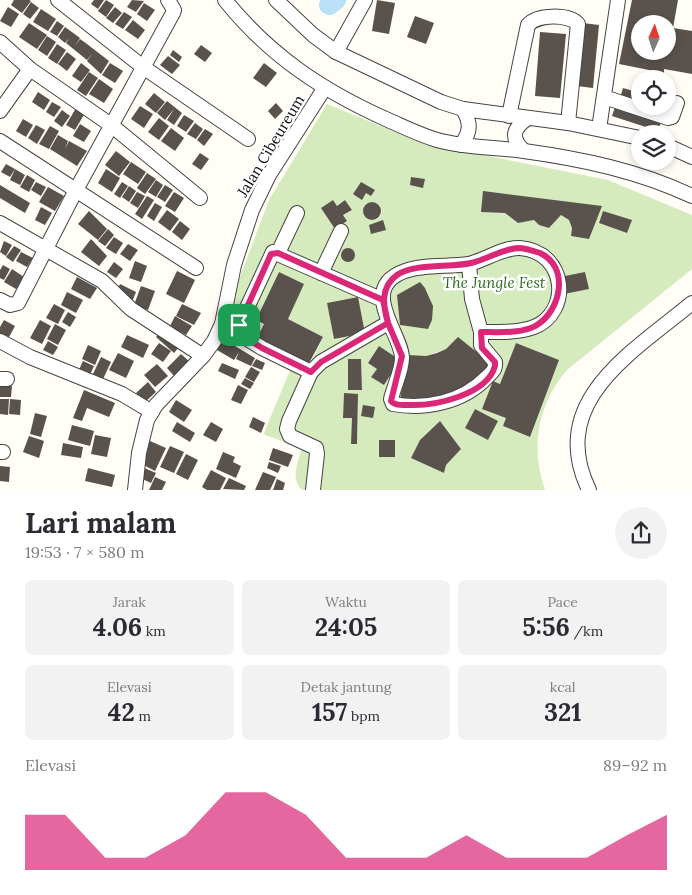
<!DOCTYPE html>
<html lang="id">
<head>
<meta charset="utf-8">
<style>
	body { margin:0; font-family:Lora,serif; background:#f2f2f3; color:#2b2b33; height:100vh; display:flex; flex-direction:column; font-size:19px; white-space:nowrap }
	* { box-sizing:border-box; margin:0 }
	p { font-size:16px; color:#7c7c81 }
	.icon { flex:none; width:28px; height:28px; fill:none; stroke:currentColor; stroke-width:2; stroke-linecap:round; stroke-linejoin:round }
	.map { position:relative; height:490px; overflow:hidden }
	.side { display:flex; flex-direction:column; background:#fff; flex:1 }
	.side>* { flex:none }
	.needle { width:32px; rotate:3deg }
	.fabs { position:absolute; left:631px; top:15px; display:grid; gap:10px }
	.fabs a { display:grid; place-items:center; width:45px; height:45px; border-radius:50%; background:#fff; box-shadow:0 2px 8px #0003; font-size:25px }
	.pin { position:absolute; display:grid; place-items:center; width:42px; height:42px; color:#fff; margin:-21px; border-radius:10px; box-shadow:0 2px 8px #0006 }
	.round { display:grid; place-items:center; flex:none; width:52px; height:52px; border-radius:26px; background:#f2f2f3 }
	.headline { display:flex; align-items:center; justify-content:space-between; height:85px; padding:0 25px }
	h1 { font-size:28px; font-weight:700; line-height:38px }
	.metrics { display:grid; grid-template-columns:repeat(3,1fr); gap:8px; height:85px; padding:5px 25px }
	.metrics div { display:grid; align-content:center; border-radius:8px; background:#f2f2f3; text-align:center }
	.metrics b { font-size:25px; font-weight:700 }
	.metrics small { font-size:14px; font-weight:400 }
	.metrics p { font-size:14px }
	.chart { height:140px; padding:10px 25px }
	.chart p { display:flex; justify-content:space-between }
	.chart svg { width:100%; height:90px; margin-top:5px; fill:#db2777; opacity:.7 }
	.map>svg:first-child { display:block }
	.green { fill:#d5ebbd; fill-rule:evenodd }
	.lines { fill:none; stroke-linecap:round; stroke-linejoin:round }
	.river { stroke:#b9e0f7; stroke-width:20 }
	.building { fill:#5a524d; fill-rule:evenodd }
	.minor-casing { stroke:#444; stroke-width:16 }
	.minor { stroke:#fff; stroke-width:14 }
	.route-casing { stroke:#fff; stroke-width:10 }
	.route { stroke:#db2777; stroke-width:6 }
	.labels { text-anchor:middle; stroke-width:5; stroke-linejoin:round; paint-order:stroke }
	.street-label { font-size:15px; fill:#111; stroke:#fff }
	.park-label { font-size:15px; font-style:italic; fill:#2f6b1f; stroke:#fff }
</style>
</head>
<body>
<div class="map">
<svg width="692" height="490" viewBox="0 0 692 490">
	<rect width="100%" height="100%" fill="#fffdf5"/>
	<!-- green -->
	<path class="green" d="M327,104L412,139L434,145L608,180L692,215V269L567,370C538,404 530,448 545,490H302C290,479 298,462 302,448L265,435L264,433L291,368L219,332L269,200ZM333,200L337,206L345,200L352,210L343,215L347,221L335,229ZM373,202L379,205L382,212L378,219L370,220L363,212L366,205ZM601,206L589,239L571,236L572,228L569,220L561,215L549,228L539,225L534,220L518,223L505,213L481,212ZM603,211L631,221L627,233L599,223ZM279,272L304,284L288,319L323,338L309,365L257,338L264,324L256,320ZM420,282C433,296 435,312 428,329L401,325V315ZM358,297L365,333L334,339L327,303ZM458,338L401,399L426,356L446,349ZM516,343L559,360L530,437L503,426L506,418L493,381L500,384ZM379,346L400,360L371,377L377,369L368,363ZM361,359L362,390H348V360ZM344,394H358L357,444H352V418H343ZM475,409L498,421L488,440L465,428ZM440,421L461,449L446,465L444,473L411,458L420,440Z"/>
	<g class="lines">
		<!-- river -->
		<path class="river" d="M329,5L336,0"/>
	</g>
	<!-- building -->
	<g class="building">
		<path d="M14,0H29L31,1L22,13L11,5Z"/>
		<path d="M94,0H104L98,9L91,4Z"/>
		<path d="M106,0L114,5L106,17L98,11Z"/>
		<path d="M132,0L144,1L136,12L127,7Z"/>
		<path d="M377,0L395,3L389,34L372,31Z"/>
		<path d="M632,0H678L673,28L692,31V74L664,69V73L619,64ZM640,24H668V51H640Z"/>
		<path d="M31,2L39,8L30,19L23,14Z"/>
		<path d="M144,3L155,10L147,21L137,14Z"/>
		<path d="M8,7L19,14L11,27L0,21Z"/>
		<path d="M115,7L122,13L113,23L106,18Z"/>
		<path d="M41,9L56,19L48,31L33,22Z"/>
		<path d="M124,12L132,17L123,29L115,24Z"/>
		<path d="M415,16L434,23L426,44L407,37Z"/>
		<path d="M133,20L145,30L138,39L125,30Z"/>
		<path d="M57,21L64,26L57,36L50,32Z"/>
		<path d="M29,23L47,35L37,49L19,37Z"/>
		<path d="M583,23L599,25L593,88L577,86Z"/>
		<path d="M65,27L80,38L75,46L80,39L87,44L83,49L87,44L109,61L101,74L87,61L92,54L87,60L66,43L69,38L65,43L58,37Z"/>
		<path d="M540,32L566,34L560,98L535,96Z"/>
		<path d="M47,36L56,42L47,56L38,50Z"/>
		<path d="M57,44L66,50L57,64L48,58Z"/>
		<path d="M201,45L212,53L205,62L194,54Z"/>
		<path d="M173,50L182,57L179,62L170,55Z"/>
		<path d="M67,52L76,59L67,71L58,64Z"/>
		<path d="M168,56L180,65L172,74L160,65Z"/>
		<path d="M81,63L90,70L81,82L72,76Z"/>
		<path d="M110,63L123,71L115,83L102,75Z"/>
		<path d="M264,63L277,73L266,87L253,78Z"/>
		<path d="M89,72L98,78L86,96L77,90Z"/>
		<path d="M99,79L113,89L104,103L89,94Z"/>
		<path d="M623,88L640,93V104L620,98Z"/>
		<path d="M38,92L50,100L44,110L32,102Z"/>
		<path d="M154,93L165,102L156,113L145,104Z"/>
		<path d="M167,101L182,113L174,125L167,120L174,109L165,120L157,113Z"/>
		<path d="M52,102L61,107L54,117L46,112Z"/>
		<path d="M276,103L283,111L275,119L268,111Z"/>
		<path d="M616,104L662,119L658,131L612,116Z"/>
		<path d="M140,106L153,114L144,128L131,119Z"/>
		<path d="M76,108L85,113L75,130L66,125Z"/>
		<path d="M62,110L70,116L62,127L54,121Z"/>
		<path d="M184,115L194,121L186,132L177,126Z"/>
		<path d="M159,118L169,126L159,140L148,132Z"/>
		<path d="M23,119L33,125L26,137L16,131Z"/>
		<path d="M195,123L203,129L196,139L187,134Z"/>
		<path d="M80,124L91,131L84,142L73,136Z"/>
		<path d="M36,125L45,130L37,144L28,138Z"/>
		<path d="M50,126L59,131L49,149L39,144Z"/>
		<path d="M171,128L184,138L175,151L161,141Z"/>
		<path d="M205,129L213,134L204,146L197,140Z"/>
		<path d="M58,135L68,141L65,149L69,141L87,151L77,166L50,149Z"/>
		<path d="M116,151L130,162L119,176L105,165Z"/>
		<path d="M200,153L209,159L201,170L192,164Z"/>
		<path d="M131,162L146,172L138,184L123,174Z"/>
		<path d="M6,164L15,169L10,177L1,172Z"/>
		<path d="M15,169L25,175L20,185L10,180Z"/>
		<path d="M106,169L120,178L112,192L98,183Z"/>
		<path d="M147,173L156,179L145,194L137,188Z"/>
		<path d="M27,175L35,180L29,192L20,187Z"/>
		<path d="M411,177L425,179L423,188L410,185Z"/>
		<path d="M156,180L163,185L156,197L148,192Z"/>
		<path d="M36,182L46,187L41,196L31,190Z"/>
		<path d="M122,182L128,186L120,198L114,194Z"/>
		<path d="M361,182L375,190L371,196L366,193L362,200L353,194Z"/>
		<path d="M0,185L30,203L25,213L0,198Z"/>
		<path d="M165,185L173,190L165,202L157,197Z"/>
		<path d="M129,186L136,191L129,202L122,197Z"/>
		<path d="M48,187L64,196L55,211L39,202Z"/>
		<path d="M483,191L602,206L589,239L571,236L572,228L569,220L561,215L549,228L539,225L534,220L518,223L505,213L481,212Z"/>
		<path d="M137,192L145,196L138,208L130,203Z"/>
		<path d="M174,192L184,198L175,212L165,206Z"/>
		<path d="M147,196L154,200L142,219L135,214Z"/>
		<path d="M333,200L337,206L345,200L352,210L343,215L347,221L335,229L321,208Z"/>
		<circle cx="372" cy="211" r="9"/>
		<path d="M155,203L162,207L154,221L147,216Z"/>
		<path d="M41,207L52,213L45,225L35,220Z"/>
		<path d="M167,210L179,219L170,231L158,222Z"/>
		<path d="M89,211L107,229L98,240L78,224Z"/>
		<path d="M603,211L632,220L627,233L599,223Z"/>
		<path d="M383,220L386,230L371,234L369,225Z"/>
		<path d="M180,221L190,229L182,240L172,232Z"/>
		<path d="M108,229L114,235L105,246L98,241Z"/>
		<path d="M114,237L123,243L116,254L106,248Z"/>
		<path d="M91,239L107,256L99,266L81,252Z"/>
		<path d="M4,241L12,245L6,256L0,252Z"/>
		<path d="M128,244L138,250L130,261L120,254Z"/>
		<path d="M14,246L21,250L13,262L6,257Z"/>
		<circle cx="348" cy="255" r="7"/>
		<path d="M21,252L33,258L27,267L16,261Z"/>
		<path d="M135,261L147,266L141,282L129,278Z"/>
		<path d="M114,262L123,269L116,278L107,272Z"/>
		<path d="M3,265L10,269L4,280L0,278V270Z"/>
		<path d="M12,269L24,277L16,289L4,282Z"/>
		<path d="M177,271L195,280L184,303L166,294Z"/>
		<path d="M279,272L304,284L288,319L323,337L308,365L257,338L264,324L256,320Z"/>
		<path d="M585,272L589,289L564,294L560,277Z"/>
		<path d="M77,277L97,288L90,299L71,289Z"/>
		<path d="M420,282L425,288L433,306L432,320L428,329L400,325L397,295Z"/>
		<path d="M120,284L136,292L132,302L115,295Z"/>
		<path d="M141,286L155,291L148,310L134,305Z"/>
		<path d="M67,292L83,300L76,313L61,305Z"/>
		<path d="M358,297L365,333L334,339L327,303Z"/>
		<path d="M54,304L65,310L58,324L46,318Z"/>
		<path d="M182,304L201,313L194,325L176,316Z"/>
		<path d="M68,312L76,317L70,327L62,322Z"/>
		<path d="M175,316L192,326L186,335L170,326Z"/>
		<path d="M4,320L15,326L8,339L0,334V327Z"/>
		<path d="M40,320L51,326L42,344L30,338Z"/>
		<path d="M55,324L66,330L58,345L47,339Z"/>
		<path d="M162,330L180,346L174,353L156,337Z"/>
		<path d="M127,335L149,345L143,358L121,347Z"/>
		<path d="M458,337L494,366L486,374L442,399H400L408,355L426,356L437,353L446,349Z"/>
		<path d="M223,339L255,358L251,366L236,359L239,352L234,360L217,350Z"/>
		<path d="M48,341L58,347L53,355L43,350Z"/>
		<path d="M159,343L171,351L163,362L151,354Z"/>
		<path d="M516,343L559,360L530,437L503,426L506,418L482,409L493,381L500,384Z"/>
		<path d="M88,345L101,351L95,365L82,359Z"/>
		<path d="M379,346L400,360L384,385L371,377L377,369L368,363Z"/>
		<path d="M118,353L134,361L126,378L109,370Z"/>
		<path d="M181,354L190,362L175,377L167,368Z"/>
		<path d="M101,357L111,362L103,379L93,374Z"/>
		<path d="M256,359L265,363L262,370L252,366Z"/>
		<path d="M348,359H361L362,390H348Z"/>
		<path d="M83,361L94,366L88,379L77,374Z"/>
		<path d="M222,363L239,370L235,379L218,371Z"/>
		<path d="M157,364L168,376L155,387L144,375Z"/>
		<path d="M251,367L260,372L254,382L245,377Z"/>
		<path d="M245,378L254,383L250,389L241,384Z"/>
		<path d="M148,382L156,392L144,403L136,393Z"/>
		<path d="M238,385L248,390L241,404L231,400Z"/>
		<path d="M0,386H12L11,397H0Z"/>
		<path d="M84,390L115,403L109,417L87,408L82,421L73,418Z"/>
		<path d="M344,393L358,394L357,444H351L352,418H343Z"/>
		<path d="M0,399H9L8,415L0,414Z"/>
		<path d="M10,399L21,400L20,415L9,414Z"/>
		<path d="M176,400L192,410L184,422L169,412Z"/>
		<path d="M363,405L375,407L373,418L361,416Z"/>
		<path d="M475,409L498,421L488,440L465,428Z"/>
		<path d="M35,413L47,416L41,437L30,434Z"/>
		<path d="M253,417L265,423L261,433L249,427Z"/>
		<path d="M440,421L461,449L446,465L444,473L411,458L420,440Z"/>
		<path d="M177,422L195,433L190,442L172,431Z"/>
		<path d="M211,422L223,429L216,442L203,435Z"/>
		<path d="M72,425L94,431L90,446L68,440Z"/>
		<path d="M95,435L111,438L107,457L91,454Z"/>
		<path d="M29,436L44,441L39,458L23,452Z"/>
		<rect x="379" y="440" width="16" height="17"/>
		<path d="M150,441L166,448L155,471L140,463Z"/>
		<path d="M63,443L83,447L81,458L61,455Z"/>
		<path d="M170,446L184,452L174,473L160,467Z"/>
		<path d="M273,448L293,455L288,467L269,460Z"/>
		<path d="M223,452L235,457L233,462L241,466L236,478L216,469Z"/>
		<path d="M186,454L198,460L188,480L176,474Z"/>
		<path d="M269,462L281,466L278,473L267,468Z"/>
		<path d="M0,466L10,467L9,482L0,481Z"/>
		<path d="M142,467L156,473L151,483L138,477Z"/>
		<path d="M88,468L115,475L112,487L85,481Z"/>
		<path d="M211,470L226,478L220,490H207L202,487Z"/>
		<path d="M263,472L276,477L270,490H255Z"/>
		<path d="M155,477L166,482L162,490H149Z"/>
		<path d="M229,478L246,486L244,490L223,489Z"/>
		<path d="M277,479L285,483L283,490H273Z"/>
	</g>
	<g class="lines">
		<defs>
			<g id="minor">
				<path d="M58,0L143,67L248,139"/>
				<path d="M225,0C270,56 323,91 388,120C404,127 420,135 437,140C466,148 495,147 524,151C582,159 639,171 692,196"/>
				<path d="M276,0L313,35L336,52L441,102L463,109L568,123L640,138"/>
				<path d="M0,42L30,69L111,125L200,198"/>
				<path d="M336,52L365,0"/>
				<path d="M604,97L668,118L672,117L677,103"/>
				<path d="M0,111L30,69"/>
				<path d="M509,116L528,25C537,14 569,14 578,24L568,123"/>
				<path d="M599,129L618,0"/>
				<path d="M0,141L196,268"/>
				<path d="M461,145C471,132 471,123 463,109"/>
				<path d="M668,146L692,157"/>
				<path d="M524,151C510,138 513,128 528,118"/>
				<path d="M0,223L102,281L131,309L203,356"/>
				<path d="M278,253L297,213"/>
				<path d="M469,264L472,299L481,332V345L495,362C496,370 491,373 486,378C463,402 425,410 393,404L391,399C394,386 402,371 402,358C402,334 357,288 405,271C424,264 448,267 469,264Z"/>
				<path d="M469,264C485,260 504,247 520,248C568,252 571,313 534,327C518,333 498,332 481,332"/>
				<path d="M321,273L341,231"/>
				<path d="M0,300L10,305L18,303L76,190L173,13L174,10L168,0"/>
				<path d="M222,324L239,325L273,252L383,300"/>
				<path d="M239,325L241,335L262,348L311,372L321,362L388,323"/>
				<path d="M0,341L30,357L122,394L152,412"/>
				<path d="M311,372L289,421L287,429L290,436L316,448L317,454L313,490"/>
				<path d="M0,379H7"/>
				<path d="M0,452H3"/>
				<path d="M135,490L139,453L147,420L156,405L203,356L214,341L222,324L234,265L252,210L269,175L324,89"/>
				<path d="M589,490C546,401 633,352 692,303"/>
			</g>
		</defs>
		<!-- minor casing -->
		<use href="#minor" class="minor-casing"/>
		<!-- minor -->
		<use href="#minor" class="minor"/>
	</g>
	<g class="lines">
		<defs>
			<path id="route" d="M239,325L241,335L262,348L311,372L321,362L388,323C383,306 380,287 397,275C414,263 450,268 471,263C486,260 502,249 518,248C524,248 534,251 540,253C570,267 561,310 537,325C523,334 497,332 481,332L482,348L495,362V366C487,395 435,406 409,405C402,405 395,406 391,401L402,356L388,323L383,300L278,253L271,254L239,325"/>
		</defs>
		<!-- route casing -->
		<use href="#route" class="route-casing"/>
		<!-- route -->
		<use href="#route" class="route"/>
	</g>
	<g class="labels">
		<!-- street labels -->
		<g class="street-label">
			<text transform="translate(271 146) rotate(-59)" y="5">Jalan Cibeureum</text>
		</g>
		<!-- park labels -->
		<g class="park-label">
			<text x="494" y="288">The Jungle Fest</text>
		</g>
	</g>
</svg>
<div class="fabs">
<a><svg class="needle" viewBox="-14 -14 28 28"><path d="M0-13l5 13h-10z" fill="#e53935"/><path d="M0 13l5-13h-10z" fill="#7c7c81"/></svg></a>
<a><svg class="icon" aria-label="locate" viewBox="0 0 24 24"><circle cx="12" cy="12" r="6"/><path d="M12 2v4M12 18v4M2 12h4M18 12h4"/></svg></a>
<a><svg class="icon" aria-label="layers" viewBox="0 0 24 24"><path d="M12 4l9 5-9 5-9-5zM3 14l9 5 9-5"/></svg></a>
</div>
<div class="pin" style="left:239px;top:325px;background:#1e9e55"><svg class="icon" aria-label="arrive" viewBox="0 0 24 24"><path d="M6 21V4h12l-3 4 3 4H6"/></svg></div>
</div>
<section class="side">
<div class="headline"><div><h1>Lari malam</h1><p>19:53 · 7 × 580 m</p></div><a class="round"><svg class="icon" aria-label="share" viewBox="0 0 24 24"><path d="M12 15V3M7 8l5-5 5 5M5 13v7h14v-7"/></svg></a></div>
<div class="metrics">
<div><p>Jarak</p><b>4.06<small> km</small></b></div>
<div><p>Waktu</p><b>24:05</b></div>
<div><p>Pace</p><b>5:56<small> /km</small></b></div>
</div>
<div class="metrics">
<div><p>Elevasi</p><b>42<small> m</small></b></div>
<div><p>Detak jantung</p><b>157<small> bpm</small></b></div>
<div><p>kcal</p><b>321</b></div>
</div>
<div class="chart"><p><span>Elevasi</span>89–92 m</p>
<svg viewBox="0 0 160 44" preserveAspectRatio="none"><path d="M0 44V17L10 17L20 38L30 38L40 27L50 6L60 6L70 17L80 38L90 38L100 38L110 27L120 38L130 38L140 38L150 27L160 17V44z"/></svg>
</div>
</section>
</body>
</html>
